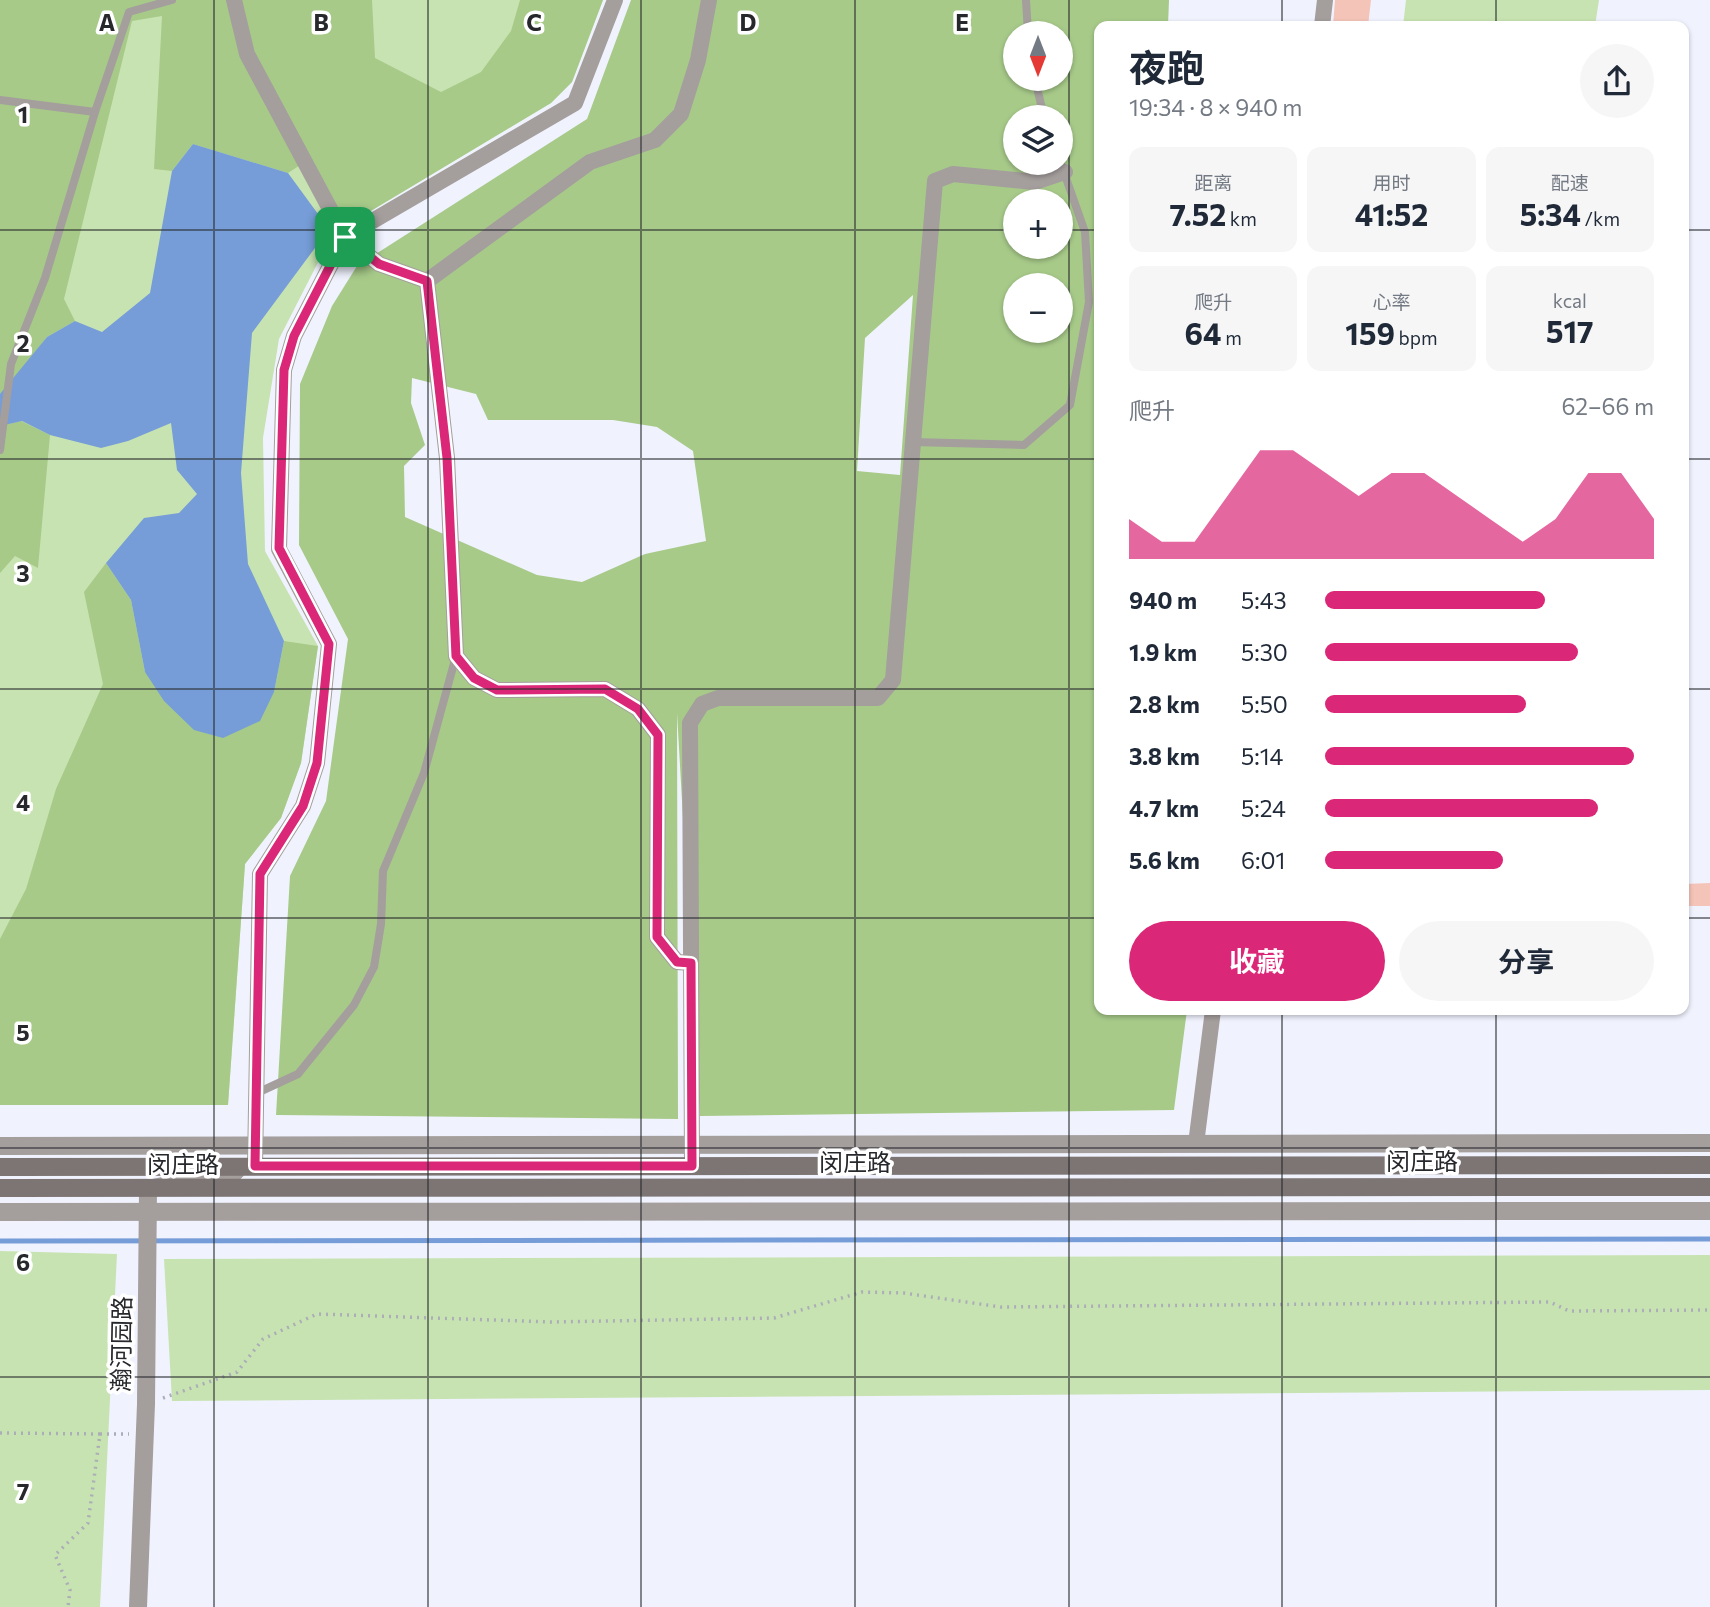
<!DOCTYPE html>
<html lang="zh">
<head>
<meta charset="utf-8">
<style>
	body { margin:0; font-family:Commissioner,"Noto Sans SC",sans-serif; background:#f6f6f7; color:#1f2937; height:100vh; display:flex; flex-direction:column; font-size:26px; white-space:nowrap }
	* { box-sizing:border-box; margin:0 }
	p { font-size:23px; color:#747a83 }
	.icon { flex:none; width:38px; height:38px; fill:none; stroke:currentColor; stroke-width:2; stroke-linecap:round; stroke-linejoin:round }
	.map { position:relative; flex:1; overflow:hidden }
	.side { position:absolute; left:1094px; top:21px; width:595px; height:994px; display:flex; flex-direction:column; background:#fff; border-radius:14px; box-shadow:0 2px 5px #0004 }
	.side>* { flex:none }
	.needle { width:46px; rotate:180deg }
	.fabs { position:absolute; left:1003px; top:21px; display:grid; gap:14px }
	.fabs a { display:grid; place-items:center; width:70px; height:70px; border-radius:50%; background:#fff; box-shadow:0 2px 5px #0004; font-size:35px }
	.pin { position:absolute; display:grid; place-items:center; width:60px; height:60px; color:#fff; margin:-30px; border-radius:14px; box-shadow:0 4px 10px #0006 }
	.round { display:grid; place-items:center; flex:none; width:74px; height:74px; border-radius:37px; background:#f6f6f7 }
	.overview { display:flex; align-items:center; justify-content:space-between; height:119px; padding:0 35px }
	h1 { font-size:38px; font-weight:700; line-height:52px }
	.figures { display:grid; grid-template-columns:repeat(3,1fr); gap:10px; height:119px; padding:7px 35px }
	.figures div { display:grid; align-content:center; border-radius:14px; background:#f6f6f7; text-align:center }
	.figures b { font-size:30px; font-weight:700 }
	.figures small { font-size:19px; font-weight:400 }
	.figures p { font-size:19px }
	.chart { height:196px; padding:14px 35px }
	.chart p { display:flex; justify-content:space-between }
	.chart svg { width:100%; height:126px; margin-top:7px; fill:#db2777; opacity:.7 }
	.primary-button { display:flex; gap:14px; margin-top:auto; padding:14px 35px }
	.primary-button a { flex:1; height:80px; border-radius:42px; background:#db2777; color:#fff; font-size:28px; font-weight:700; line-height:80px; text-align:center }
	.primary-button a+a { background:#f6f6f7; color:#1f2937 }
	ul { padding:0 35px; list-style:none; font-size:23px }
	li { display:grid; grid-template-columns:112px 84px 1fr; align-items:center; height:52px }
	li i { height:18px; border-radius:9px; background:#db2777 }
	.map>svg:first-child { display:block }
	.green { fill:#c8e3b2 }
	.forest { fill:#a7ca89; fill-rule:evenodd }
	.water { fill:#769dd7 }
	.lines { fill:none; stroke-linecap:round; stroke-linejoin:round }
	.stream { stroke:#769dd7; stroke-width:5 }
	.building { fill:#f5c4b9 }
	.path { stroke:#acaeb7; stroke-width:3.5; stroke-dasharray:2 5; stroke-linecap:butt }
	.service { stroke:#a49e9d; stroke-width:8 }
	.minor { stroke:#a49e9d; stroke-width:16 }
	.tertiary { stroke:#a49e9d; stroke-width:18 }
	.secondary { stroke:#7d7574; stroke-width:18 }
	.route-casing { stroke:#fff; stroke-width:14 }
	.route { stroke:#db2777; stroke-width:9 }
	.grid { fill:none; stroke:#27282c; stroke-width:2; stroke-opacity:0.55 }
	.labels { text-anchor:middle; stroke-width:7; stroke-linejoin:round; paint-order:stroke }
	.street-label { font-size:24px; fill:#27282c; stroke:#fff }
	.grid-label { font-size:23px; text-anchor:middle; font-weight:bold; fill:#27282c; stroke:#fff; stroke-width:7; stroke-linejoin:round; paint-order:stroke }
</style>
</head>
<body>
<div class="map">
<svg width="1710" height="1607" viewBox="0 0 1710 1607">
	<rect width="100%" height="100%" fill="#f0f3fe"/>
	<!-- green -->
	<g class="green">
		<path d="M0,0H603L572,82L551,103L333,233L279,339L263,438L265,551L318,646L301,763L281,818L245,864L228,1105H0Z"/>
		<path d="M1406,0H1599L1595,26H1403Z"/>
		<path d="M0,1251L117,1254L100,1607H0Z"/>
		<path d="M1710,1255V1390L172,1401L164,1259Z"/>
	</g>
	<!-- forest -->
	<g class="forest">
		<path d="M0,0H372L375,58L441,92L481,72L511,31L520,0H603L572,82L551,103L346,226L311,158L288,173L193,144L172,171L154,169L162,16L132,21L64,299L75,321L47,337L0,398Z"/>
		<path d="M631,0H1169L1168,26H1099V1010H1187L1174,1110L700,1116L677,713L678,1119L276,1115L290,876L326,801L348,639L299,545L300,384L332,306L357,266L587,119ZM1015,33H1060V79H1015ZM1015,117H1060V163H1015ZM1015,201H1060V247H1015ZM1015,285H1060V331H1015ZM913,295L900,475L857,471L865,338ZM412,378L476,394L488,420H613L657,427L693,451L706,541L645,554L582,582L537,575L405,517L404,466L425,445L411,403Z"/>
		<path d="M21,421L50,435L38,568L15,556L0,573V426Z"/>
		<path d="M106,563L131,600L145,672L274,692L284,641L318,646L301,763L281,818L245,864L228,1105H0V939L26,889L56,789L103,684L84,592Z"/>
	</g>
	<!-- water -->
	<path class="water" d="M193,144L288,173L329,229L252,333L241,473L248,564L284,641L274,692L260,721L223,738L194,730L164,701L145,672L131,600L106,563L144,518L179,513L197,494L177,470L171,423L128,441L101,448L50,435L22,421L0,426V394L47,337L75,321L102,332L150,293L172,171Z"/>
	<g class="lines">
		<!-- stream -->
		<path class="stream" d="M0,1241L1710,1239"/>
	</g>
	<!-- building -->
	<g class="building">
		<path d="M1335,0H1371L1368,26H1333Z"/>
		<path d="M1710,883V906H1684V884Z"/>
	</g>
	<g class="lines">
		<!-- path -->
		<g class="path">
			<path d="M163,1398L237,1372L263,1339L317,1314L551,1322L774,1318L862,1292L904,1293L1001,1307L1550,1302L1569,1311L1710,1310"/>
			<path d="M0,1433L100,1434L88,1523L55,1555L70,1590L68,1607"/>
			<path d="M100,1434H129"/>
		</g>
		<!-- service -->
		<g class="service">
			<path d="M1026,0L1028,33"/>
			<path d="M1035,79L1044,117"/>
			<path d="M0,100L95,112L129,12L172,0"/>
			<path d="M913,442L1024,445L1070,405L1089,302L1085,232L1060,161"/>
			<path d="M0,450L11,364L45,278L95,112"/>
			<path d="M257,1093L298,1074L354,1005L374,967L381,924L383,871L424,773L456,656"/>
		</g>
		<!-- minor -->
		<g class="minor">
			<path d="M234,0L247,54L345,237L379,264L427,281L590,162L655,140L681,114L698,60L709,0"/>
			<path d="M1322,26L1325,0"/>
			<path d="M427,281L447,458L456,656L474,678L497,690L605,689L638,709L658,735L657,937L677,962L691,963"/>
			<path d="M1196,1144L1213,1010"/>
			<path d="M255,1166L260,874L303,806L317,763L329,644L279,549L284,370L294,336L345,237L575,103L615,0"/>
			<path d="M692,1166L690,723L702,704L718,698H878L893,680L935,181L953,174L1035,182L1065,172"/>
		</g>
		<!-- tertiary -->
		<g class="tertiary">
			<path d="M0,1146L1710,1143"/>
			<path d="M0,1212L1710,1211"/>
			<path d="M138,1607L146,1404L148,1189L236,1171"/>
		</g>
		<!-- secondary -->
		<g class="secondary">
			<path d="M0,1167L1710,1165"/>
			<path d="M0,1188L1710,1187"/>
		</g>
	</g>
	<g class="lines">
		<defs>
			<path id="route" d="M345,237L379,264L427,281L447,458L456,656L474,678L497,690L605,689L638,709L658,735L657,937L677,962L691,963L692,1166H255L260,874L303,806L317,763L329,644L279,548L284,370L294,336Z"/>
		</defs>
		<!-- route casing -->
		<use href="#route" class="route-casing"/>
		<!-- route -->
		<use href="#route" class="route"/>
	</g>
	<!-- grid -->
	<path class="grid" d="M214,0V1607M428,0V1607M641,0V1607M855,0V1607M1069,0V1607M1282,0V26M1496,0V26M0,230H1015M1060,230H1099M1684,230H1710M0,459H1099M1684,459H1710M0,689H1099M1684,689H1710M0,918H1099M1684,918H1710M1282,1010V1607M1496,1010V1607M0,1148H1710M0,1377H1710"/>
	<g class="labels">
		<!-- street labels -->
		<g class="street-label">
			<text x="1422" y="1170">闵庄路</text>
			<text x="855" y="1171">闵庄路</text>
			<text x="183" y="1173">闵庄路</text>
			<text transform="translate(122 1344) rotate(-89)" y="8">瀚河园路</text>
		</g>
	</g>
	<g class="grid-label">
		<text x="107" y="31">A</text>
		<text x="321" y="31">B</text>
		<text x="534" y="31">C</text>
		<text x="748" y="31">D</text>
		<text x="962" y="31">E</text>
		<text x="23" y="123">1</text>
		<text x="23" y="352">2</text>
		<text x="23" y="582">3</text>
		<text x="23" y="811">4</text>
		<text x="23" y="1041">5</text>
		<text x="23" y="1271">6</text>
		<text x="23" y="1500">7</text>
	</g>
</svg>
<div class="fabs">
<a><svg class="needle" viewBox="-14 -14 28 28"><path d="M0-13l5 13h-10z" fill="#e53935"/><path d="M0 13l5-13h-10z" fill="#747a83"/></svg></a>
<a><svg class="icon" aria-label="layers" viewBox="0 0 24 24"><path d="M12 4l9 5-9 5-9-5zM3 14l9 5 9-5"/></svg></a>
<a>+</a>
<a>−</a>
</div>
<div class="pin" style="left:345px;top:237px;background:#1e9e55"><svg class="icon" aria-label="arrive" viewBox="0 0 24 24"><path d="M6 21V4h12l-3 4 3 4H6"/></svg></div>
<section class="side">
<div class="overview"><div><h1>夜跑</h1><p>19:34 · 8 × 940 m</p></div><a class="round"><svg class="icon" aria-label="share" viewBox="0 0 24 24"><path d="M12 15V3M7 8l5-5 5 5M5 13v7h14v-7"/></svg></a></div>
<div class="figures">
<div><p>距离</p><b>7.52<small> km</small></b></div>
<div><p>用时</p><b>41:52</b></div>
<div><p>配速</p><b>5:34<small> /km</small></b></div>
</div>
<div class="figures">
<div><p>爬升</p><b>64<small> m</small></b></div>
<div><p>心率</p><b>159<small> bpm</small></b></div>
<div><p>kcal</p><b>517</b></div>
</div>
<div class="chart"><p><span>爬升</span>62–66 m</p>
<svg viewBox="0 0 160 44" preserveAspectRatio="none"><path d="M0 44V30L10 38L20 38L30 22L40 6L50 6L60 14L70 22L80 14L90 14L100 22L110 30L120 38L130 30L140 14L150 14L160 30V44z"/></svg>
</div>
<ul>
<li><b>940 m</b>5:43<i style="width:67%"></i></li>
<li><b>1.9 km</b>5:30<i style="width:77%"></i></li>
<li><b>2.8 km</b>5:50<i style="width:61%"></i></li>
<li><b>3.8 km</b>5:14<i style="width:94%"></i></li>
<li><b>4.7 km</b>5:24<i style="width:83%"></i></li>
<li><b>5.6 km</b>6:01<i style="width:54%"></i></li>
</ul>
<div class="primary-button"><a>收藏</a><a>分享</a></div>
</section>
</div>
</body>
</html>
